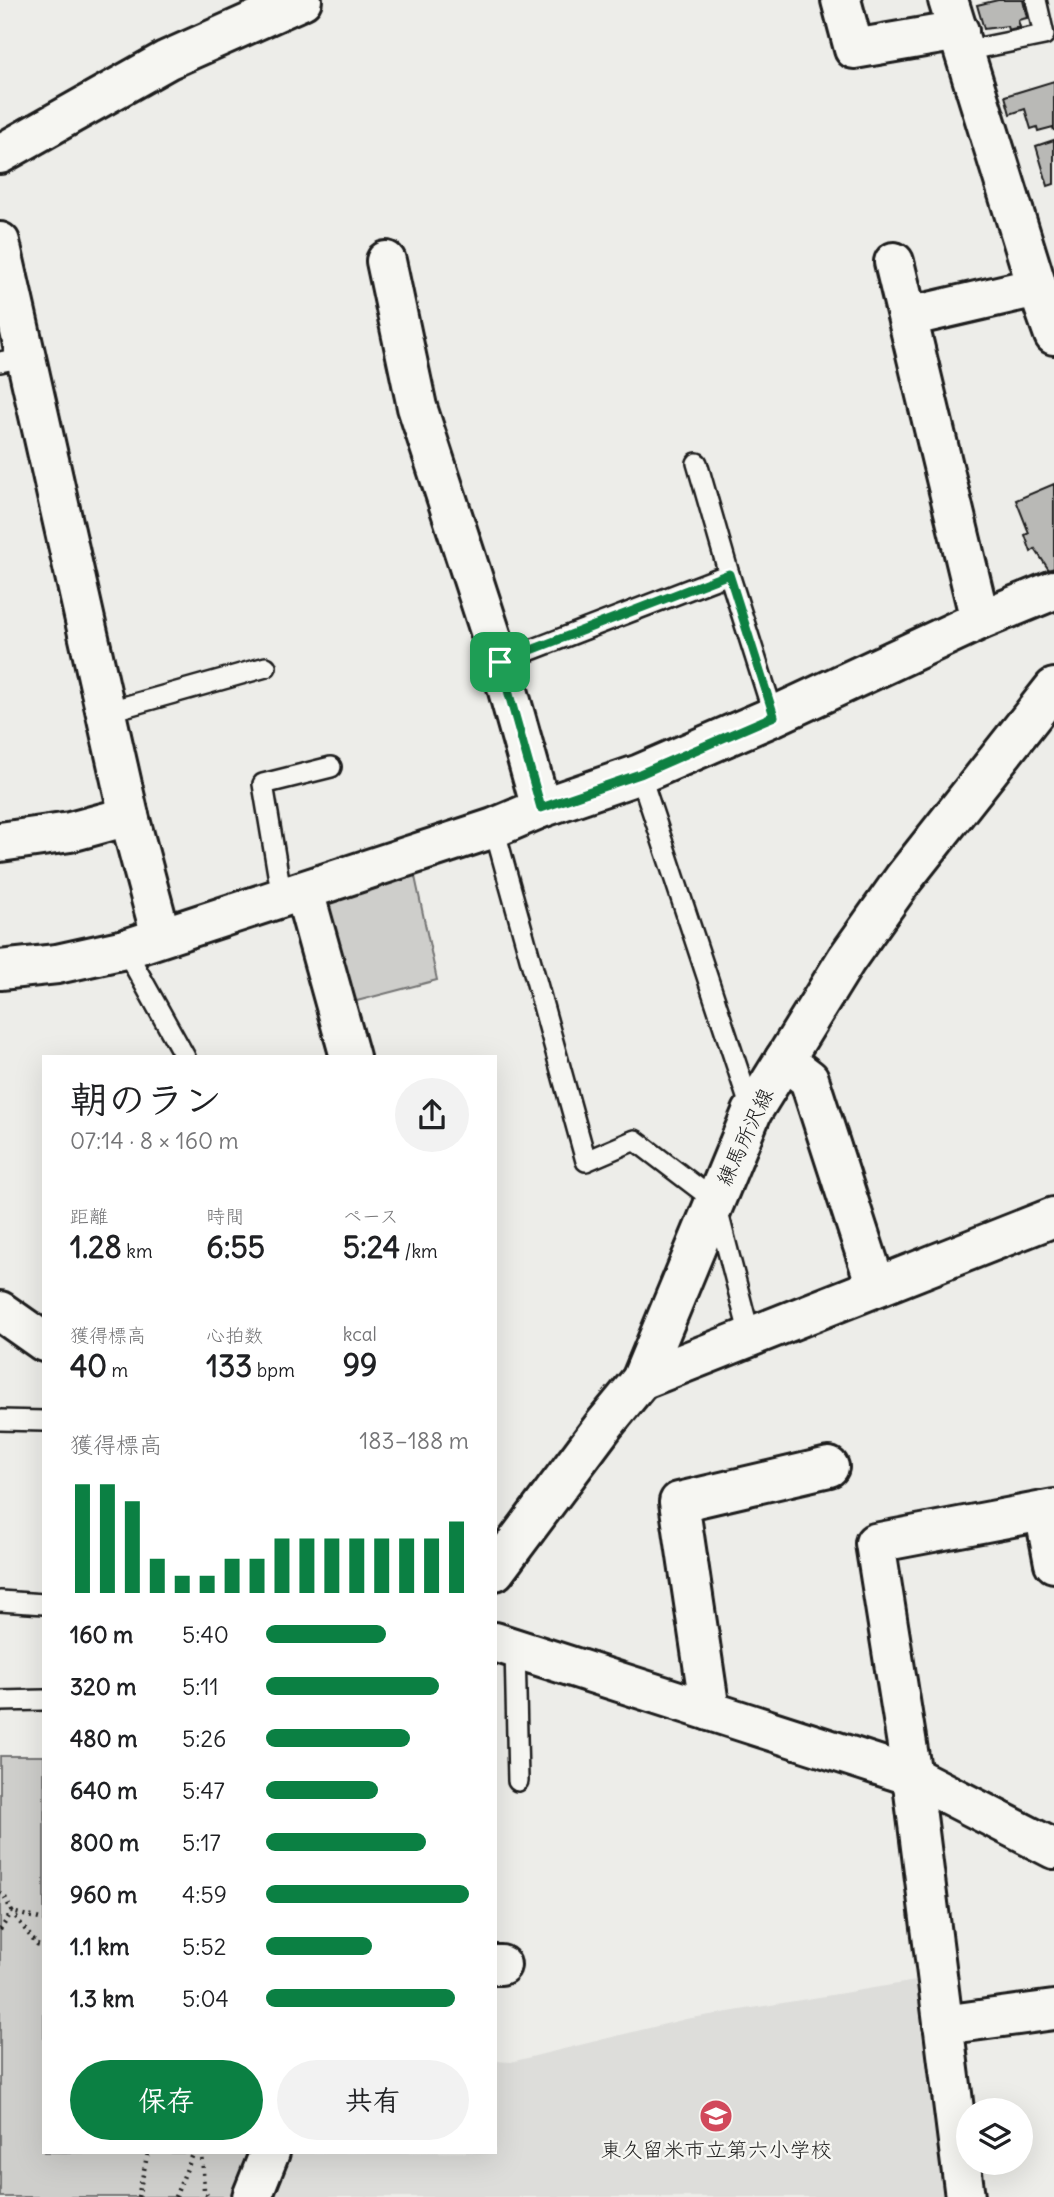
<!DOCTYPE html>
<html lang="ja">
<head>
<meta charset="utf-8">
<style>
	body { margin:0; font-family:Delius,"Klee One",sans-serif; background:#f2f2f2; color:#202124; height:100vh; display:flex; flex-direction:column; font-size:26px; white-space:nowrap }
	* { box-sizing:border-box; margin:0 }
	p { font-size:23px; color:#757577 }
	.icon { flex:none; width:38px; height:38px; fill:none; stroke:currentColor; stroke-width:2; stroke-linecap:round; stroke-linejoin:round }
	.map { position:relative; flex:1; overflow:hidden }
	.details { position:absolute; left:42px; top:1055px; width:455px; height:1099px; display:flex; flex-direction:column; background:#fff; border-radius:0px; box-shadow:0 7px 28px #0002 }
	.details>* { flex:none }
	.fabs { position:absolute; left:956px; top:2098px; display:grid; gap:14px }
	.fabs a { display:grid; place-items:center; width:77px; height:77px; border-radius:50%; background:#fff; box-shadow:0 7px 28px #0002; font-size:35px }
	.pin { position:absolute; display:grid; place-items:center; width:60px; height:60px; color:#fff; margin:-30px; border-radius:14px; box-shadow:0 4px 10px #0006 }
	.round { display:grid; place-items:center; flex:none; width:74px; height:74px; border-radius:37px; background:#f2f2f2 }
	.headline { display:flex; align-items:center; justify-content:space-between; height:119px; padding:0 28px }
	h1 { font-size:38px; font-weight:700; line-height:52px }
	.stats { display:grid; grid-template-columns:repeat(3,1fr); gap:10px; height:119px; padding:7px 28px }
	.stats div { display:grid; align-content:center }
	.stats b { font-size:30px; font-weight:700 }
	.stats small { font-size:19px; font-weight:400 }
	.stats p { font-size:19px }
	.chart { height:196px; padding:14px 28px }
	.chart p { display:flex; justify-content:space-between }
	.chart svg { width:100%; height:126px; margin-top:7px; stroke:#0b8043; stroke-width:6 }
	.action { display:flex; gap:14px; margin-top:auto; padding:14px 28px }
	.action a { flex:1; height:80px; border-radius:42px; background:#0b8043; color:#fff; font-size:28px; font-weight:700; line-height:80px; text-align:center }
	.action a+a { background:#f2f2f2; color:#202124 }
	ul { padding:0 28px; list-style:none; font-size:23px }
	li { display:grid; grid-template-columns:112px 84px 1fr; align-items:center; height:52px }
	li i { height:18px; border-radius:9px; background:#0b8043 }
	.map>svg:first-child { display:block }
	.built { fill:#ddddda }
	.green { fill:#cececb; stroke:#757574; stroke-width:2 }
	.building { fill:#b9b9b6; stroke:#1c1c1c; stroke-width:2 }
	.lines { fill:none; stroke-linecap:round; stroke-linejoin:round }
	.service-casing { stroke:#1c1c1c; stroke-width:24 }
	.minor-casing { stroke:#1c1c1c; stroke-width:44 }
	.primary-casing { stroke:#1c1c1c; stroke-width:44 }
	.path { stroke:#1c1c1c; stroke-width:4.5; stroke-dasharray:2 5; stroke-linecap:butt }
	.service { stroke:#f6f6f2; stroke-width:19 }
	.minor { stroke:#f6f6f2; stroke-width:38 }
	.primary { stroke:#f6f6f2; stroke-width:38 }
	.route-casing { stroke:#fff; stroke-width:14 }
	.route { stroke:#0b8043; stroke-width:9 }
	.labels { text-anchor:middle; stroke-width:5; stroke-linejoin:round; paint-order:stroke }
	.street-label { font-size:21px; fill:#1c1c1c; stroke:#f6f6f2 }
	.poi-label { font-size:21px; fill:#1c1c1c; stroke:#f6f6f2 }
</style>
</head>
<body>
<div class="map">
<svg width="1054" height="2197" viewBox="0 0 1054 2197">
	<rect width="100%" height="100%" fill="#edede9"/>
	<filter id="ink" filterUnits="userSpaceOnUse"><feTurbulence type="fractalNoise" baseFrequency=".0143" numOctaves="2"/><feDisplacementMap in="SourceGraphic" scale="14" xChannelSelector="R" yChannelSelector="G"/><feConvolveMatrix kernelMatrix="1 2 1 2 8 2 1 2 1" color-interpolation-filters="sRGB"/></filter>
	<g filter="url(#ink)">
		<!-- built -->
		<path class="built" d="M922,1980L949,2197H266L284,2153L495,2152V2061L511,2062L539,2055L686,2019Z"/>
		<!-- green -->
		<g class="green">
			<path d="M410,853L437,980L334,1007L308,886Z"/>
			<path d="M0,1756H44V2152L270,2153L252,2197H0Z"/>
		</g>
		<!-- building -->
		<g class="building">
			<path d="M998,0H1023L1027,18L1018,20L1020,27L1008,30L1007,26L984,29L977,5Z"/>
			<path d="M1054,81V131L1053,127L1038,131L1037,127L1031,129L1025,109L1010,114L1005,96Z"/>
			<path d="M1054,140V184L1048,186L1036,146Z"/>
			<path d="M1054,484V568L1049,570L1035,549L1031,552L1025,535L1029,533L1016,500Z"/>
		</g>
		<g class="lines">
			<defs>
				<g id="service">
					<path d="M965,51L1044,35L1036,0"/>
					<path d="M0,362L24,357"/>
					<path d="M697,463L729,574L774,716"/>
					<path d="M500,662L729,574"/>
					<path d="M106,712L266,667"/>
					<path d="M640,774L752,1112"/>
					<path d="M494,828L586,1161L635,1140L715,1201L750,1336"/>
					<path d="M282,898L263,784L331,767"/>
					<path d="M125,949L185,1057"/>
					<path d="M0,1420L44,1421"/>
					<path d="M0,1601L44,1604"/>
					<path d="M515,1648L518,1781"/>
					<path d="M0,1701L44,1700"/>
				</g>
				<g id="minor">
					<path d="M841,0L854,49L959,31"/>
					<path d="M948,0L1037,287L1054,335"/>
					<path d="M0,154L167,60L302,0"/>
					<path d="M0,242L129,816L161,936"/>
					<path d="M386,261L417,407L500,662L541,808"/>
					<path d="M894,262L980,620"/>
					<path d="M908,317L1037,287"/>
					<path d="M0,842L70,832L129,816"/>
					<path d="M304,891L350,1057"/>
					<path d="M0,970L57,964L125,949L494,828L541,808L640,774L774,716L980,620L1054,590"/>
					<path d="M784,1060L809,1079L876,1286"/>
					<path d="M0,1311L44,1342"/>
					<path d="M641,1380L1054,1217"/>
					<path d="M1044,1511L1054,1563"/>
					<path d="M495,1642L912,1776L1054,1849"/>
					<path d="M710,1711L679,1502L829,1467"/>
					<path d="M495,1965H501"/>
					<path d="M943,2025L1054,2010"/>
					<path d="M965,2197L912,1776L875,1543L1054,1509"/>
				</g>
				<g id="primary">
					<path d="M495,1571L604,1425L641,1380L752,1112L846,960L904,878L1054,688"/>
					<path d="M252,2197L270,2152"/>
				</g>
			</defs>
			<!-- service casing -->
			<use href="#service" class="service-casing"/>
			<!-- minor casing -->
			<use href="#minor" class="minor-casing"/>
			<!-- primary casing -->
			<use href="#primary" class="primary-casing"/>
			<!-- path -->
			<g class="path">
				<path d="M0,1893L4,1895L12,1912L44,1920"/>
				<path d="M0,1930L12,1912L37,1945L44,1947"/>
				<path d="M202,2152L204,2190L208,2197"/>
				<path d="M138,2197L148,2152"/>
				<path d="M175,2197L194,2152"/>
			</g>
			<!-- service -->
			<use href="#service" class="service"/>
			<!-- minor -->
			<use href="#minor" class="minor"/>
			<!-- primary -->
			<use href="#primary" class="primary"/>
		</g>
	</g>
	<g class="lines" filter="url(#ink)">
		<defs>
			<path id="route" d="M729,574L774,716L640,774L541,808L500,662Z"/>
		</defs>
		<!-- route casing -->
		<use href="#route" class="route-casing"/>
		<!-- route -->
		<use href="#route" class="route"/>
	</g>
	<!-- icons -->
	<defs>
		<symbol id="school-disc" viewBox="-11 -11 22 22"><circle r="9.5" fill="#d1495b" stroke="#f6f6f2"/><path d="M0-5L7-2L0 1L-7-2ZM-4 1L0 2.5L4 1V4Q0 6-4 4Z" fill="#fff"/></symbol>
	</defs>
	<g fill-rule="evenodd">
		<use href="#school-disc" x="697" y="2097" width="38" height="38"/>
	</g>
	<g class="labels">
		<!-- street labels -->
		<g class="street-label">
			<text transform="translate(745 1137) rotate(-65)" y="7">練馬所沢線</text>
		</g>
		<!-- poi labels -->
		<g class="poi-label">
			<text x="716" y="2157">東久留米市立第六小学校</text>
		</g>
	</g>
</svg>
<div class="fabs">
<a><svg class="icon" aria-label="layers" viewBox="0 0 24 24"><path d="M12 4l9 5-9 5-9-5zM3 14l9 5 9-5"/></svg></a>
</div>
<div class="pin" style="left:500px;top:662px;background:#1e9e55"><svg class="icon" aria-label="arrive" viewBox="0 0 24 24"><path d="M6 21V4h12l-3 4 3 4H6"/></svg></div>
<section class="details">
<div class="headline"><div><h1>朝のラン</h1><p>07:14 · 8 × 160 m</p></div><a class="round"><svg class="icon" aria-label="share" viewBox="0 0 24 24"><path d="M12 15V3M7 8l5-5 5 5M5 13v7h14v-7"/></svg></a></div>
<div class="stats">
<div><p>距離</p><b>1.28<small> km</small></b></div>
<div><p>時間</p><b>6:55</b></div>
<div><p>ペース</p><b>5:24<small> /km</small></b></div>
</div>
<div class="stats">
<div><p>獲得標高</p><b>40<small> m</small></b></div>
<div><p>心拍数</p><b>133<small> bpm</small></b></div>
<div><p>kcal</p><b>99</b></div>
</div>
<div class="chart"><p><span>獲得標高</span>183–188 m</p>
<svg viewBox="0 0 160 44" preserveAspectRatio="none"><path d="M5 44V6M15 44V6M25 44V12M35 44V32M45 44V38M55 44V38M65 44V32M75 44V32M85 44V25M95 44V25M105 44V25M115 44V25M125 44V25M135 44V25M145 44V25M155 44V19"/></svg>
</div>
<ul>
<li><b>160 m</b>5:40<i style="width:59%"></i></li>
<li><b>320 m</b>5:11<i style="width:85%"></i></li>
<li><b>480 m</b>5:26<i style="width:71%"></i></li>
<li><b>640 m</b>5:47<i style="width:55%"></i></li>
<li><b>800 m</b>5:17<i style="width:79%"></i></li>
<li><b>960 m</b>4:59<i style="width:100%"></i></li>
<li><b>1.1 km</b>5:52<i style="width:52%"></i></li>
<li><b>1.3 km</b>5:04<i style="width:93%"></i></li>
</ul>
<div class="action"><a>保存</a><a>共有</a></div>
</section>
</div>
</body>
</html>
